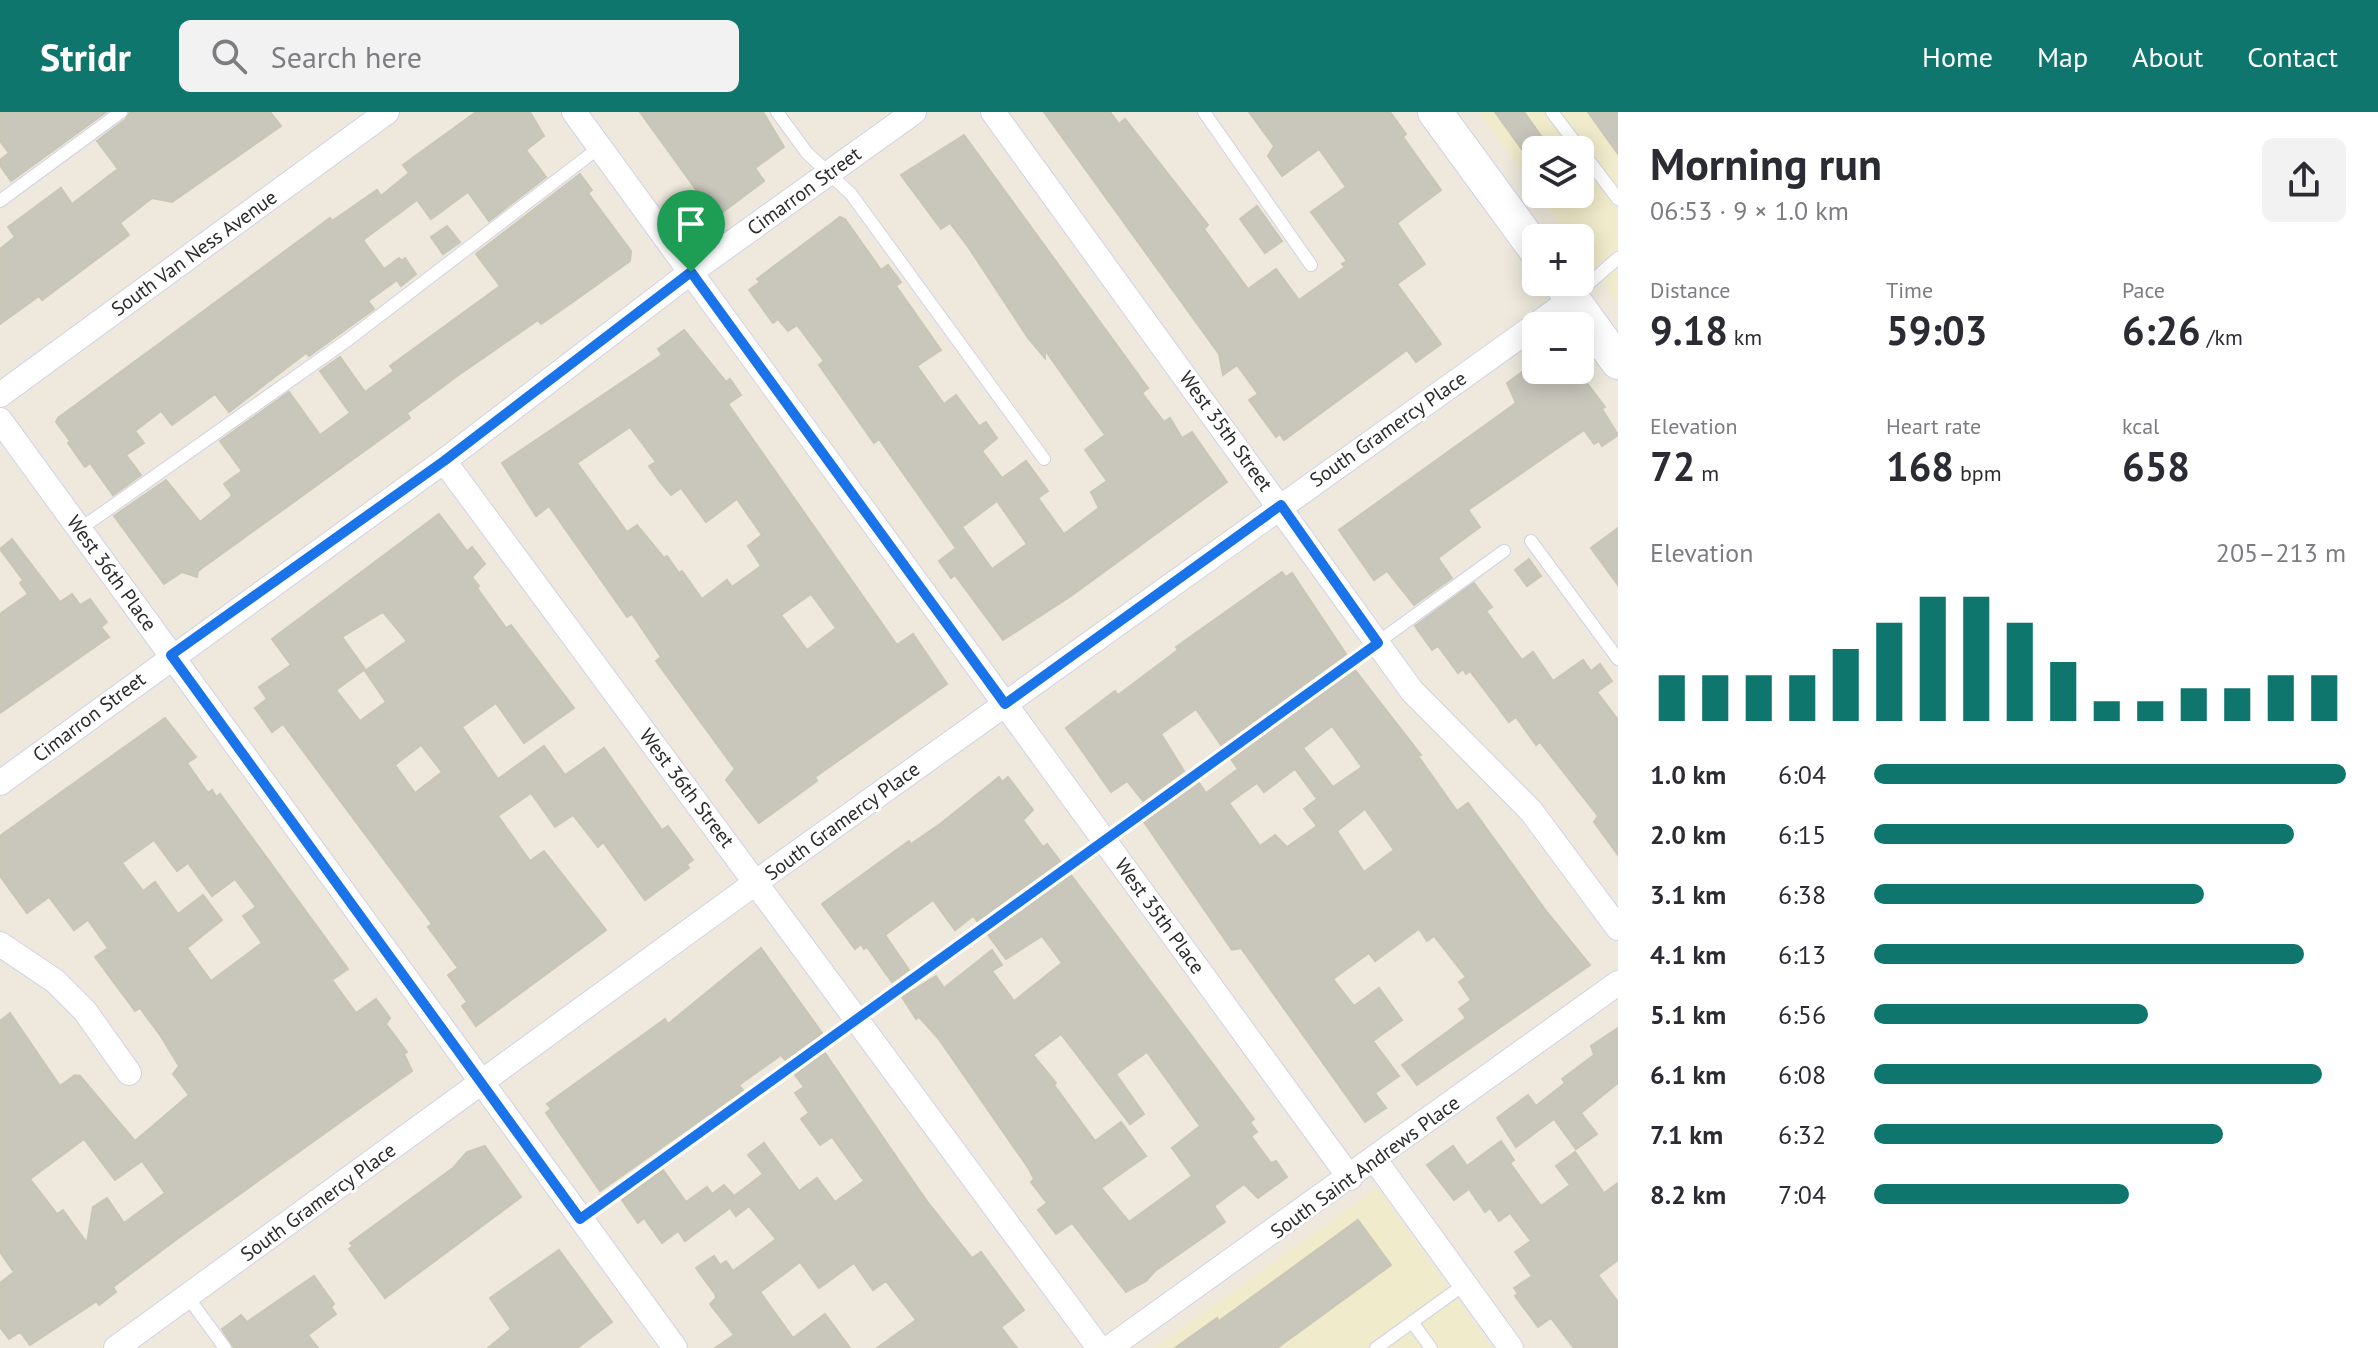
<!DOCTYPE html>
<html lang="en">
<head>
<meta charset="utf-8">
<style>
	body { margin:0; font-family:"PT Sans",sans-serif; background:#f2f2f3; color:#2b2b33; height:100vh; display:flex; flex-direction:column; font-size:30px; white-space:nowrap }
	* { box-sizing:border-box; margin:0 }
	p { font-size:26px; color:#7c7c81 }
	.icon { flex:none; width:44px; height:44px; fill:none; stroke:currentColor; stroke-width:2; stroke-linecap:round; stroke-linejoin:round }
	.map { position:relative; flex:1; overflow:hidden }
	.drawer { display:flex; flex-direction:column; background:#fff; width:760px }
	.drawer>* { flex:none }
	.buttons { position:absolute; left:1522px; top:24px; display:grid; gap:16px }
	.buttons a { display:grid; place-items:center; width:72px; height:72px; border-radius:12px; background:#fff; box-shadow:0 4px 20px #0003; font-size:40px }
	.pin { position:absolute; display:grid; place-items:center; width:68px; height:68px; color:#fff; margin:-82px -34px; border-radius:50% 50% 50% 0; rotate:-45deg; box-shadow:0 0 8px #0007 }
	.pin .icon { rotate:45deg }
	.round { display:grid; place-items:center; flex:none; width:84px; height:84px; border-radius:12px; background:#f2f2f3 }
	.overview { display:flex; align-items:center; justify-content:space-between; height:136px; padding:0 32px }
	h1 { font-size:44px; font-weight:800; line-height:60px }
	.figures { display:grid; grid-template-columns:repeat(3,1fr); gap:12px; height:136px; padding:8px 32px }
	.figures div { display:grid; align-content:center }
	.figures b { font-size:40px; font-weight:800 }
	.figures small { font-size:22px; font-weight:400 }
	.figures p { font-size:22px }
	.chart { height:224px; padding:16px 32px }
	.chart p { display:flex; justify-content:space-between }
	.chart svg { width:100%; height:144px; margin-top:8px; stroke:#0f766e; stroke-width:6 }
	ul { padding:0 32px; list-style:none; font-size:26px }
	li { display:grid; grid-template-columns:128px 96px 1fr; align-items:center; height:60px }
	li i { height:20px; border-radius:10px; background:#0f766e }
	header { display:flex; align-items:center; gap:48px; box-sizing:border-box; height:112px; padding:0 40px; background:#0f766e; color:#fff }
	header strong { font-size:38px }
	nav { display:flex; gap:44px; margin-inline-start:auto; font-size:28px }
	.search { width:560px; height:72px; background:#f2f2f3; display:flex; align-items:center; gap:20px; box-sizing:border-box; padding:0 28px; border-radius:12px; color:#7c7c81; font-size:30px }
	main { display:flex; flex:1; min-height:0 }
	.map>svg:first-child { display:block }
	.education { fill:#f0ebca }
	.building { fill:#c9c6bc; stroke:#c9c6b5; stroke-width:2; fill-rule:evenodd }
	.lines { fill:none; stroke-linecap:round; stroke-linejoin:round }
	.service-casing { stroke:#d1d1e5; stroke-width:14 }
	.minor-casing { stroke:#d1d1e5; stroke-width:26 }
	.secondary-casing { stroke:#d1d1e5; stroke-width:36 }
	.service { stroke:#fff; stroke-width:12 }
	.minor { stroke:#fff; stroke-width:24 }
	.secondary { stroke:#fff; stroke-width:34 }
	.route-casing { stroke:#fff; stroke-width:16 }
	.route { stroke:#1a73e8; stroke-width:10 }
	.labels { text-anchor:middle; stroke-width:6; stroke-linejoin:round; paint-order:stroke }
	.street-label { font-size:20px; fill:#2b2b2b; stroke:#fff }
</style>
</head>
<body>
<header>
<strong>Stridr</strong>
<div class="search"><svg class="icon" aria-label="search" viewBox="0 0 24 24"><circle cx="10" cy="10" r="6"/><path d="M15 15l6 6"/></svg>Search here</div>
<nav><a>Home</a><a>Map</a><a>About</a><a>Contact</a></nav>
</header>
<main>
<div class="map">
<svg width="1618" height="1236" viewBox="0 0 1618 1236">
	<rect width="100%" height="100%" fill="#eee9dc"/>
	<!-- education -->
	<g class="education">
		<path d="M1479,0H1618V192L1580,140V126H1570L1538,82H1580V38H1536V79Z"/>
		<path d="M1377,1076L1492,1236H1154Z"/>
	</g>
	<!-- building -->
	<g class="building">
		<path d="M0,0H106L11,69L0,53V48L9,41L0,29Z"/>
		<path d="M130,0H270L281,14L172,90L152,86L120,111L129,123L42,188L39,184L0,212V137L15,125L8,115L61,76L72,92L118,57L97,29L126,7Z"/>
		<path d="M476,0H530L544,24L526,38L546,65L489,109L468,80L431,107L417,88L363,128L384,157L399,146L402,149L405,146L416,162L401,174L397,168L368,189L374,197L309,244L306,241L229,300L215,282L172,313L161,299L135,319L144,331L126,343L141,363L113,383L90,351L85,355L68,331L70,329L56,310L58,306L330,106L332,109L377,78L381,84L409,61L403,53Z"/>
		<path d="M640,0H763L784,35L755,56L764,69L716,105Z"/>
		<path d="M1044,0H1110L1119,12L1125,7L1208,113L1204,117L1248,177L1276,157L1299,188L1345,155L1342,152L1347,149L1311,100L1346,75L1319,37L1282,64L1268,44L1274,34L1249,0H1390L1406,22L1403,25L1441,78L1397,111L1425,152L1397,172L1441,232L1416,250L1407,238L1284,328L1280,322L1276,325L1249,288L1258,282L1237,253L1223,263L1219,242Z"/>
		<path d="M1495,0H1524L1551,38H1536V57Z"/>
		<path d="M1588,0H1618V42Z"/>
		<path d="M964,23L1148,276L1142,281L1164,310L1170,306L1182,326L1192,320L1227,370L1071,484L1003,528L955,463L951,466L939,449L956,436L879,327L874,331L819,253L824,249L797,213L788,219L778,207L773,211L749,178L760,170L757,167L805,131L840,105L845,107L881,158L888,153L901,170L896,174L941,238L917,254L944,292L956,283L979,314L986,310L997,326L982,339L1002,366L1026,349L1048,379L1038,386L1064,422L1099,396L1091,380L1107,369L1085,338L1105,323L1045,238V246L1028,226L969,136L950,111L941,117L901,63ZM997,389L1027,432L992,457L962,415Z"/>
		<path d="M580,62L592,78L588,81L631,139L630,149L570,192L541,212L538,208L460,262L407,301L410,306L198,459L197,465L182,460L164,472L114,404L166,368L200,410L230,386L232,383L224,372L242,359L220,329L289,280L320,323L350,301L320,259L340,245L365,280L394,259L390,254L500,174L476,142Z"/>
		<path d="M1257,94L1282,129L1265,141L1240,107Z"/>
		<path d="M447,114L460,130L443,142L431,125Z"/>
		<path d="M684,218L726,270L730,267L741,283L728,292L897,533L913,522L947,572L815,665L817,669L759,711L726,668L735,657L656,549L661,545L632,502L627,505L549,394L536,404L502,351L662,243L658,237ZM630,315L656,350L649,354L660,370L671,383L681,376L706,410L737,387L762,423L748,434L761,454L732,475L727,468L702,487L682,459L679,461L667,444L664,446L637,413L627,420L577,351ZM811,482L836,516L807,538L781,503Z"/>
		<path d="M1536,250V258H1577L1605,295L1602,297L1618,323L1602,334L1599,329L1594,332L1584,318L1468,398L1480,415L1438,446L1452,466L1414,493L1387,459L1374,468L1339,418L1516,291L1507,271Z"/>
		<path d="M439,402L467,439L472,435L485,452L472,465L479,474L477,476L506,516L511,513L574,596L524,631L496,591L462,615L498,667L544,634L565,663L604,636L662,718L668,714L693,748L687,752L689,756L645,788L603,730L598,735L573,703L555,715L531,681L498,704L530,749L544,739L606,818L476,914L462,894L467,890L448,863L458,856L428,815L432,812L283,612L272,620L255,596L267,587L259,575L291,553L272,527ZM383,500L407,529L365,559L386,590L360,609L336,578L365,557L342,525ZM421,633L442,660L415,681L395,653Z"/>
		<path d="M1618,416V473L1591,436Z"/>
		<path d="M12,427L60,490L72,482L80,493L90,487L107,510L101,515L109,525L0,601V502L28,482L20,471L23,468L0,437Z"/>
		<path d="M1529,447L1541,464L1527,474L1515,458Z"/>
		<path d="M1282,460L1286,465L1292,461L1346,542L1221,633L1196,597L1161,622L1184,659L1143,689L1127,669L1111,680L1066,616L1115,579L1118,583L1178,538L1176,535Z"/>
		<path d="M1474,471L1492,495L1486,499L1522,548L1533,540L1553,569L1583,548L1591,559L1600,552L1612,569L1597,580L1618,608V743L1594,710L1598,704L1540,630L1536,633L1516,605L1509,610L1470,559L1466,562L1463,557L1458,561L1438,534L1432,538L1415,514Z"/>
		<path d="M1355,558L1421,643L1418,644L1457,699L1468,691L1546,799L1590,853L1417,973L1402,953L1466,906L1459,897L1471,888L1459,870L1466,865L1434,824L1427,829L1419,817L1375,849L1369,841L1333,867L1354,894L1379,876L1402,908L1373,929L1399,964L1375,981L1386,996L1365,1010L1241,836L1232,838L1144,710L1199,671L1206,681L1238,657L1231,647ZM1332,614L1362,655L1333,675L1303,636ZM1295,657L1317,687L1304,697L1317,714L1287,735L1275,723L1260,734L1229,691L1257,671L1264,680ZM1365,697L1394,738L1364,760L1337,719Z"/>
		<path d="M165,606L196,645L187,651L208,681L212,678L216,685L220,682L348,857L332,868L356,901L376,887L390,906L386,912L407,940L404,942L412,959L181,1124L113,1175L116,1180L99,1193L97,1189L30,1233L20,1220L9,1227L0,1215V1171L14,1160L0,1140V909L10,901L60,974L75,963L80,964L135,1029L189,983L173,962L179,954L160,923L140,896L135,899L95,845L108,836L88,808L74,818L49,785L27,801L0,764V724ZM154,728L177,759L188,751L212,784L235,767L256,795L243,804L262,831L211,869L187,836L222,808L203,783L178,802L155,770L143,779L122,751ZM84,1027L115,1068L142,1049L165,1081L124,1111L107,1086L93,1095L87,1131L63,1098L57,1102L30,1067Z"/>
		<path d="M999,665L1002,670L1008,665L1033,698L1023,708L1043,735L1047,732L1060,749L977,809L973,804L955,818L933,788L885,823L909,858L892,870L867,835L864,837L861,832L855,837L822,792L909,729L911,732L940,712Z"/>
		<path d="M1071,763L1254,1007L1250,1010L1257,1020L1251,1024L1271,1051L1276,1049L1287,1065L1258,1086L1244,1072L1214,1094L1225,1110L1155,1159L1146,1169L1126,1180L1072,1111L1056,1122L1038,1098L1047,1091L1031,1070L1034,1067L1029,1057L938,926L919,905L916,907L902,885L936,864L944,876L992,838L1002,853L992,859L1014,889L1062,851L1042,824L1006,847L988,823ZM1061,922L1130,1012L1144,1002L1116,962L1147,940L1200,1014L1172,1036L1192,1064L1129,1110L1101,1076L1146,1044L1121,1010L1095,1029L1054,973L1056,971L1033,943Z"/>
		<path d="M761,836L822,921L785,948L781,943L739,973L743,978L600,1079L546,1001L551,997L547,992L665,907L668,912Z"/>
		<path d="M1618,916V971L1581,1001L1597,1022L1576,1037L1554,1007L1516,1035L1497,1006L1528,983L1536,994L1565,971L1562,967L1594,943L1591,934Z"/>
		<path d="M825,941L926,1088L972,1146L981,1140L1024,1198L1001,1215L1017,1236H877L916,1208L886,1169L873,1178L854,1151L819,1176L800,1150L760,1180L793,1226L825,1202L850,1236H715L734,1223L710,1192L716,1186L715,1182L696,1156L714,1144L720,1153L726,1149L733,1159L776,1127L749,1094L736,1104L730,1096L685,1129L678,1119L662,1131L644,1106L638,1111L622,1088L663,1058L686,1090L707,1075L712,1082L724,1073L734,1084L763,1062L748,1043L764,1031L799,1079L817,1066L835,1090L864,1069L832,1025L820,1033L801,1007L809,1001L795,981L804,975L795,963Z"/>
		<path d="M1501,1029L1514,1048L1510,1051L1541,1094L1570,1073L1556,1054L1575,1040L1604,1081L1618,1071V1148L1598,1163L1618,1190V1236H1574L1551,1206L1538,1215L1515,1184L1518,1182L1514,1176L1532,1164L1515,1140L1531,1129L1510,1101L1499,1109L1490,1096L1485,1100L1469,1077L1454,1088L1427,1053L1453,1034L1467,1054Z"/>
		<path d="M485,1034L521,1085L385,1186L349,1137L353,1134L350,1131L453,1056L467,1040Z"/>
		<path d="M1358,1108L1391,1153L1277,1236H1175L1217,1206L1219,1209Z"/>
		<path d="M559,1138L612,1210L577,1236H488L511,1217L490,1186Z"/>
		<path d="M314,1164L334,1192L331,1195L336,1202L308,1223L318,1236H234L222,1217L241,1203L247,1210Z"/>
	</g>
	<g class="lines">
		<defs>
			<g id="service">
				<path d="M777,0L807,41L851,82L1044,347"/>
				<path d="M1204,0L1311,153"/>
				<path d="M1552,0L1618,87"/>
				<path d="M0,89L121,0"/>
				<path d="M1572,186L1618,146"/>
				<path d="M80,417L349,227L600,35"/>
				<path d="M1531,429L1618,547"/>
				<path d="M580,1107L1504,439"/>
				<path d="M187,1184L225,1236"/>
				<path d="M1412,1210L1431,1236"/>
				<path d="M1376,1236L1465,1172"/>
			</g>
			<g id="minor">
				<path d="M574,0L1350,1066"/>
				<path d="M993,0L1412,579L1531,699L1618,816"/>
				<path d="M0,283L387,0"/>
				<path d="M0,308L675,1236"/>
				<path d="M444,349L1099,1236"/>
				<path d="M0,671L444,349L691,160L914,0"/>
				<path d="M0,832L55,869L85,899L129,961"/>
				<path d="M1375,1048L1511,1236"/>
				<path d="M116,1236L773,758L1572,187"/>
				<path d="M1109,1236L1618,871"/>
			</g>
			<g id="secondary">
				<path d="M1435,0L1536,138"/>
				<path d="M1560,170L1618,250"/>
			</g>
		</defs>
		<!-- service casing -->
		<use href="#service" class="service-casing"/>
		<!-- minor casing -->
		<use href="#minor" class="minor-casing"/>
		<!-- secondary casing -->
		<use href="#secondary" class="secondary-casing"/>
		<!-- service -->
		<use href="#service" class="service"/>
		<!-- minor -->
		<use href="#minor" class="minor"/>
		<!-- secondary -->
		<use href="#secondary" class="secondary"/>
	</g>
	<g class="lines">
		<defs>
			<path id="route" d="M691,160L1005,592L1281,393L1378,531L580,1107L171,543L444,349Z"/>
		</defs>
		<!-- route casing -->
		<use href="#route" class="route-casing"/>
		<!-- route -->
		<use href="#route" class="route"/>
	</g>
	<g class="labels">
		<!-- street labels -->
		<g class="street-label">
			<text transform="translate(804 79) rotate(-36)" y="7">Cimarron Street</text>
			<text transform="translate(194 141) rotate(-36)" y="7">South Van Ness Avenue</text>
			<text transform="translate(1388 317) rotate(-35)" y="7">South Gramercy Place</text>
			<text transform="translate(1226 319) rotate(54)" y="7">West 35th Street</text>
			<text transform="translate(112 461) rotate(54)" y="7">West 36th Place</text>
			<text transform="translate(89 605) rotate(-37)" y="7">Cimarron Street</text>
			<text transform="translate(687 676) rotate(53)" y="7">West 36th Street</text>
			<text transform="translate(842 709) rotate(-36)" y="7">South Gramercy Place</text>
			<text transform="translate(1160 804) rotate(54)" y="7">West 35th Place</text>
			<text transform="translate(1365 1055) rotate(-36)" y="7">South Saint Andrews Place</text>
			<text transform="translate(318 1090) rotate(-36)" y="7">South Gramercy Place</text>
		</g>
	</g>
</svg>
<div class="buttons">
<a><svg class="icon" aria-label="layers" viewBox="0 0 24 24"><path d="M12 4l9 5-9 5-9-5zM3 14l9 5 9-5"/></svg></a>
<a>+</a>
<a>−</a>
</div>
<div class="pin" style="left:691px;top:160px;background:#1e9e55"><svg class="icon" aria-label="arrive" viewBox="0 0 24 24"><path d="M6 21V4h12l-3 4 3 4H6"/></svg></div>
</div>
<section class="drawer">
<div class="overview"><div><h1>Morning run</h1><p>06:53 · 9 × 1.0 km</p></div><a class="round"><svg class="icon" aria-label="share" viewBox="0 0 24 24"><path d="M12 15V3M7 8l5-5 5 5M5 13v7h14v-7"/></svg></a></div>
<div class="figures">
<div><p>Distance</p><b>9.18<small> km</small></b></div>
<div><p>Time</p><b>59:03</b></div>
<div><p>Pace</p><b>6:26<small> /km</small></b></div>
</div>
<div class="figures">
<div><p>Elevation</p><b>72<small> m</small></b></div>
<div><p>Heart rate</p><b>168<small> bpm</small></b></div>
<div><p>kcal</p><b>658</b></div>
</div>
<div class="chart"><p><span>Elevation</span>205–213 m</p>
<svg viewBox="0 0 160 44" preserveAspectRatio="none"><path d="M5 44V30M15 44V30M25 44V30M35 44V30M45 44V22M55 44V14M65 44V6M75 44V6M85 44V14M95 44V26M105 44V38M115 44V38M125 44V34M135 44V34M145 44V30M155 44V30"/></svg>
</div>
<ul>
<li><b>1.0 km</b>6:04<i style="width:100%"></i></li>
<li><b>2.0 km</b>6:15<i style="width:89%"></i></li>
<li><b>3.1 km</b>6:38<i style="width:70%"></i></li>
<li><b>4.1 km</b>6:13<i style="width:91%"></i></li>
<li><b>5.1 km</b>6:56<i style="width:58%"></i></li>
<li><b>6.1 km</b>6:08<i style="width:95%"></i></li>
<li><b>7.1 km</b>6:32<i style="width:74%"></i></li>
<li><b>8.2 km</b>7:04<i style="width:54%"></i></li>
</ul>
</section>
</main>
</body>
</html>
